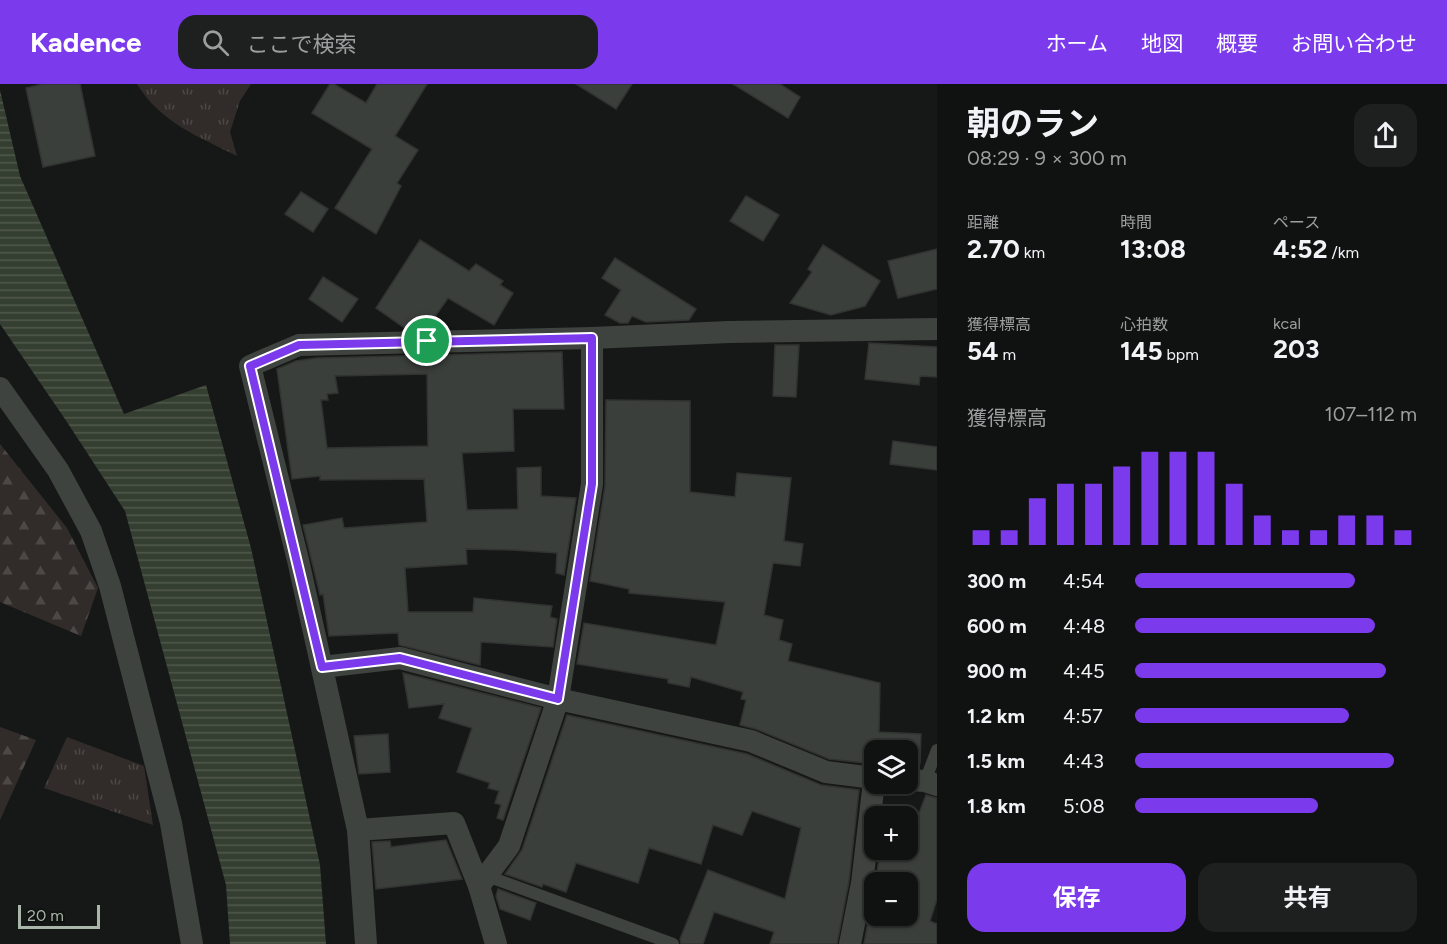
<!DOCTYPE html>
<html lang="ja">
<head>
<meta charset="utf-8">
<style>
	body { margin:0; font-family:Figtree,"Noto Sans JP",sans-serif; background:#1e201f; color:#f1f3f6; height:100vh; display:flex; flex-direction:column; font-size:22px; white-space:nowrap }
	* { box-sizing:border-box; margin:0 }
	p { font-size:20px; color:#9c9e9f }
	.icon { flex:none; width:33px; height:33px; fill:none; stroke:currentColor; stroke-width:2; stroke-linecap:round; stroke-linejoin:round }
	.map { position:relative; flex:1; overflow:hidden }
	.panel { display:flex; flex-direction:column; background:#101211; width:510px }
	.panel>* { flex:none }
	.buttons { position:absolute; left:864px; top:656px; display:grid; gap:12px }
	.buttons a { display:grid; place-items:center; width:54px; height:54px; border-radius:12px; background:#101211; box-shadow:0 2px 4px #0004,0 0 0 2px #303231; font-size:30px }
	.scale { position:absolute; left:18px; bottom:15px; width:82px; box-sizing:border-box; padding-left:6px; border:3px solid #aab6aa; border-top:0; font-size:16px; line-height:21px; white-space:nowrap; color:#aab6aa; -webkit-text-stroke:4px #111312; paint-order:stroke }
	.pin { position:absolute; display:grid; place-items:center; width:51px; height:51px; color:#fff; margin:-26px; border:3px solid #fff; border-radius:50%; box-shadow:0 2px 6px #0007 }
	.round { display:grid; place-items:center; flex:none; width:63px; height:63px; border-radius:18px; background:#1e201f }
	.overview { display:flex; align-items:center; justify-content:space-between; height:102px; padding:0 30px }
	h1 { font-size:33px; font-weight:700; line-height:45px }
	.figures { display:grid; grid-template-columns:repeat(3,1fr); gap:9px; height:102px; padding:6px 30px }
	.figures div { display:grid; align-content:center }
	.figures b { font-size:26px; font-weight:700 }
	.figures small { font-size:16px; font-weight:400 }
	.figures p { font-size:16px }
	.chart { height:168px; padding:12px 30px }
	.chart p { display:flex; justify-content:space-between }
	.chart svg { width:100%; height:108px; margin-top:6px; stroke:#7c3aed; stroke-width:6 }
	.action { display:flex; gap:12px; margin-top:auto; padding:12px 30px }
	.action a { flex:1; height:69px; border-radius:18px; background:#7c3aed; color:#fff; font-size:24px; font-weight:700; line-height:69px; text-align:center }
	.action a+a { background:#1e201f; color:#f1f3f6 }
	ul { padding:0 30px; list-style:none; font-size:20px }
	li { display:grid; grid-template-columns:96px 72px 1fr; align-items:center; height:45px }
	li i { height:15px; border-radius:8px; background:#7c3aed }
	header { display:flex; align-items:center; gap:36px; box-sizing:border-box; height:84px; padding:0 30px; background:#7c3aed; color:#fff }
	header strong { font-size:28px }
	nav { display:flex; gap:33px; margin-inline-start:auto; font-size:21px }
	.search { width:420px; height:54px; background:#1e201f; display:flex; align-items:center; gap:15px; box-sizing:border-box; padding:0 21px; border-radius:18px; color:#9c9e9f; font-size:22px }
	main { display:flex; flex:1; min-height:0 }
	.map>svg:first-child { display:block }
	.grass { fill:url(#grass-tufts) }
	.forest { fill:url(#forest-firs) }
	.water { fill:url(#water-rules) }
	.building { fill:#3b3f3c; stroke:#303331; stroke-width:1.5; fill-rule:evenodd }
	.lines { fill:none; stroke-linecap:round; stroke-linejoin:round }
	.service { stroke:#3e433f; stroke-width:12 }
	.minor { stroke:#3e433f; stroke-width:22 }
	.route-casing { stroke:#fff; stroke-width:12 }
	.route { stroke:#7c3aed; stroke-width:8 }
</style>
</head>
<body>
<header>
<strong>Kadence</strong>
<div class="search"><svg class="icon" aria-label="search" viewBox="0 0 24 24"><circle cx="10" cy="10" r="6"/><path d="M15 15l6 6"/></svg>ここで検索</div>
<nav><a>ホーム</a><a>地図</a><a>概要</a><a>お問い合わせ</a></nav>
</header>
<main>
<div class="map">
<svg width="937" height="860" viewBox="0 0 937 860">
	<defs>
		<pattern id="grass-tufts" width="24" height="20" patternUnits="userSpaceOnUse" patternTransform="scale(1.5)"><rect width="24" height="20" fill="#312c29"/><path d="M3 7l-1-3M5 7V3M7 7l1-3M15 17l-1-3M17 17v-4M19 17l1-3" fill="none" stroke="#4c4845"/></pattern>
		<pattern id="forest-firs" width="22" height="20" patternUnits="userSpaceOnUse" patternTransform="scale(1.5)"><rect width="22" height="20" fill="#312c29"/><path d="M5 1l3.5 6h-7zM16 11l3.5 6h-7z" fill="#4c4845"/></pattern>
		<pattern id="water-rules" width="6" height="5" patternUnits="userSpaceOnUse" patternTransform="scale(1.5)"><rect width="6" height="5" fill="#353f31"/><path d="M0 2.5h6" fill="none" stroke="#50584c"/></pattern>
	</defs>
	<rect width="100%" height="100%" fill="#161817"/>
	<!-- grass -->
	<g class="grass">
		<path d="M137,0H251L240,17L230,48L237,72C199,53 160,38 137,0Z"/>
		<path d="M67,653L144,682L153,741L44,704Z"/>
	</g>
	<!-- forest -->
	<g class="forest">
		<path d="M0,360L67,444L98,504L81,552L0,518Z"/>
		<path d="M0,643L36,656L0,736Z"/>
	</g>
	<!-- water -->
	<path class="water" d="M0,6L20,92L124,330L206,301L251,464L320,781L326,860H230L226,801L125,427L67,338L0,240Z"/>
	<!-- building -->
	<g class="building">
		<path d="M43,0H80L95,72L43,83L26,4Z"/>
		<path d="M330,0H334L366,19L377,0H427L395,52L418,66L397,99L401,102L376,150L335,124L372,65L312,29Z"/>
		<path d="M576,0H632L616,25Z"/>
		<path d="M733,0H780L800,13L788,34Z"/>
		<path d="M301,108L328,125L313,148L285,130Z"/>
		<path d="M746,112L779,131L763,157L730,137Z"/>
		<path d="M420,156L469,187L476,180L503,197L500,201L513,209L494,241L448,214L427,244L406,245L376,224Z"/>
		<path d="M823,161L880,197L865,222L831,231L790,219L812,188L808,185Z"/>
		<path d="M937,165V205L898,214L888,177Z"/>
		<path d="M615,174L696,225L689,236L646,238L632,232L628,239H620L605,231L621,206L602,194Z"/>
		<path d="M323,193L358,215L342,238L309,215Z"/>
		<path d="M869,259L937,263V293L920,292L919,301L865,295Z"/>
		<path d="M775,261H799L796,313L773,312Z"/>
		<path d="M562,268L564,325H513L514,367L462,369L467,426L518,425L517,384L541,383V412L576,414L564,491L556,489L557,469L513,466L466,465L467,480L405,484L408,528H473L474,514L552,522L550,533L557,535L553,563L481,558L480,581L399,561L398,549L329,552L323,510L320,511L303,441L342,434L344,444L427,438L424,395L320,396V392L292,395L277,285L296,277L317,274ZM427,290L428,362L327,364L321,316H328L327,310L338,309L335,292Z"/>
		<path d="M606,316L690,317V408L735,413L737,389L791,394L784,457L803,460L800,482L773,479L764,531L783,536L779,556L792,560L788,577L880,599L879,648L921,650L920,679H908V666H874V680L829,675L756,645L740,641L746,616L741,615L743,608L691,593L689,603L668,599V595L577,580L584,539L716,561L725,518L629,509V505L590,497L605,402Z"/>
		<path d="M893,357L937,363V386L890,380Z"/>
		<path d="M403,589L541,624L503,736L497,734L501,721L495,719L499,707L488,704L490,699L457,688L472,644L439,634L444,620L409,624Z"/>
		<path d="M567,631L747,670L821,701L859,706L849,797L837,860H770L774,848L714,828L703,860H681L680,855L708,786L785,815L801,744L752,727L742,751L713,741L701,780L649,764L638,799L576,779L566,808L543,800L542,803L505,790L522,766Z"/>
		<path d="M388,650L390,688L359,690L354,652Z"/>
		<path d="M926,711L937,714V815L930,837L937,840V860H864L874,805V831H908V798H876L880,765L904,769Z"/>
		<path d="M446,756L462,795L376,805L372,758L390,757L391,763Z"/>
		<path d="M498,805L536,819L530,836L500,825L496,812Z"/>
	</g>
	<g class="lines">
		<!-- service -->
		<g class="service">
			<path d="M925,697L937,666"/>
			<path d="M487,792L673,860"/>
		</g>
		<!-- minor -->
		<g class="minor">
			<path d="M0,304L58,386L91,447L110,502L171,739L192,860"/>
			<path d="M322,583L400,574L558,615L751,657L826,688L874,694"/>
			<path d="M908,696L925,697L937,701"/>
			<path d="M358,746L454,739L479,802L496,860"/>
			<path d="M479,802L509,762L558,615L592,400V254"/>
			<path d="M366,860L358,746L298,476L250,282L299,261L592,254L729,248L937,245"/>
			<path d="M850,860L862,799L874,698"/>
		</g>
	</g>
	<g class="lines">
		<defs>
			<path id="route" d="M592,254V400L558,615L400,574L322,583L250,282L299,261Z"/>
		</defs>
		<!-- route casing -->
		<use href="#route" class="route-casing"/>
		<!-- route -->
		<use href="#route" class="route"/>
	</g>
</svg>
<div class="buttons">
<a><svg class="icon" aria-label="layers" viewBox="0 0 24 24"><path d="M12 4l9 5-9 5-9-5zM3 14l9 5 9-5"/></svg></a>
<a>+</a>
<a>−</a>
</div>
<div class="scale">20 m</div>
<div class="pin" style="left:427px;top:257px;background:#1e9e55"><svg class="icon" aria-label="arrive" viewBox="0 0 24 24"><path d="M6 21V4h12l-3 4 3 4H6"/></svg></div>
</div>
<section class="panel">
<div class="overview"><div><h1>朝のラン</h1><p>08:29 · 9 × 300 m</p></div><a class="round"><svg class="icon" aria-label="share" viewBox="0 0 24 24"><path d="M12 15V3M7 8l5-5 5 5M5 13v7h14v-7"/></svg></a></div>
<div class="figures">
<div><p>距離</p><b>2.70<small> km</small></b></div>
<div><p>時間</p><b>13:08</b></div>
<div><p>ペース</p><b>4:52<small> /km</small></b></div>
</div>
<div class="figures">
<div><p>獲得標高</p><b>54<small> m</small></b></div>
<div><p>心拍数</p><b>145<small> bpm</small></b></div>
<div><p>kcal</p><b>203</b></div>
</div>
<div class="chart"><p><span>獲得標高</span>107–112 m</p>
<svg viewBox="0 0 160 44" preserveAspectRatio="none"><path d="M5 44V38M15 44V38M25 44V25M35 44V19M45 44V19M55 44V12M65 44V6M75 44V6M85 44V6M95 44V19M105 44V32M115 44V38M125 44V38M135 44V32M145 44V32M155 44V38"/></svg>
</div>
<ul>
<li><b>300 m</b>4:54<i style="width:78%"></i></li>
<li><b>600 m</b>4:48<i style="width:85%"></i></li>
<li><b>900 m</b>4:45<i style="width:89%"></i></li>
<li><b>1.2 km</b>4:57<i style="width:76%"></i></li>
<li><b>1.5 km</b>4:43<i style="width:92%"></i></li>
<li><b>1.8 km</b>5:08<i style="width:65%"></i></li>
</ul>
<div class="action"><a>保存</a><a>共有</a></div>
</section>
</main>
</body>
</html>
